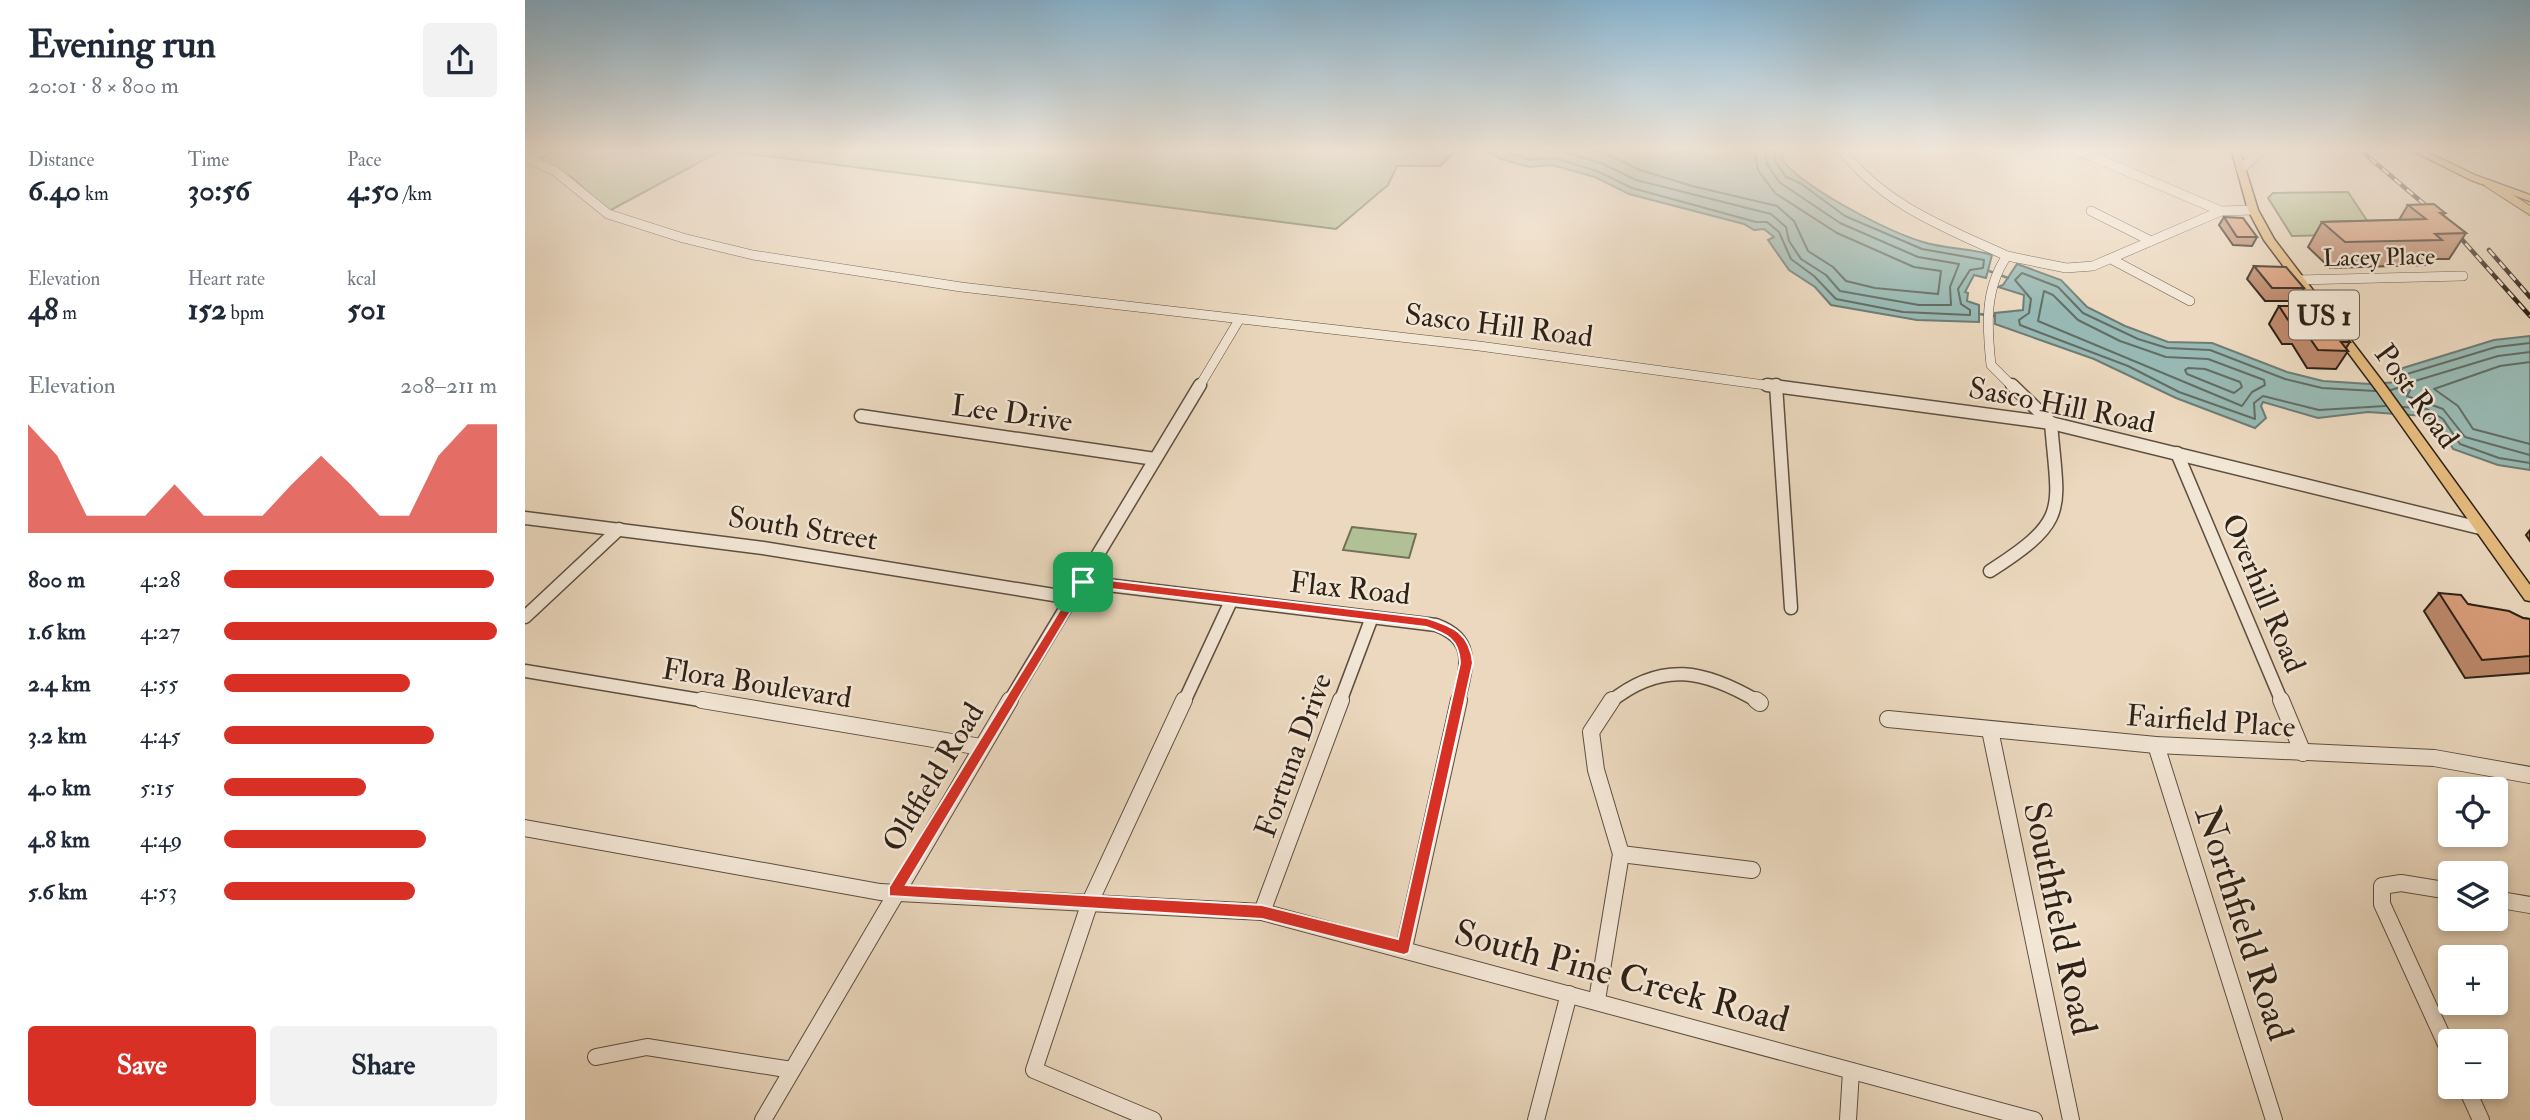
<!DOCTYPE html>
<html lang="en">
<head>
<meta charset="utf-8">
<style>
	body { margin:0; font-family:"IM FELL Double Pica",serif; background:#f2f2f3; color:#1f2937; height:100vh; display:flex; flex-direction:column; font-size:26px; white-space:nowrap }
	* { box-sizing:border-box; margin:0 }
	p { font-size:23px; color:#747a83 }
	.icon { flex:none; width:38px; height:38px; fill:none; stroke:currentColor; stroke-width:2; stroke-linecap:round; stroke-linejoin:round }
	.map { position:relative; flex:1; overflow:hidden }
	.drawer { display:flex; flex-direction:column; background:#fff; width:525px }
	.drawer>* { flex:none }
	.controls { position:absolute; left:1913px; top:777px; display:grid; gap:14px }
	.controls a { display:grid; place-items:center; width:70px; height:70px; border-radius:7px; background:#fff; box-shadow:0 4px 10px #0003; font-size:35px }
	.pin { position:absolute; display:grid; place-items:center; width:60px; height:60px; color:#fff; margin:-30px; border-radius:14px; box-shadow:0 4px 10px #0006 }
	.round { display:grid; place-items:center; flex:none; width:74px; height:74px; border-radius:7px; background:#f2f2f3 }
	.summary { display:flex; align-items:center; justify-content:space-between; height:119px; padding:0 28px }
	h1 { font-size:38px; font-weight:700; line-height:52px }
	.stats { display:grid; grid-template-columns:repeat(3,1fr); gap:10px; height:119px; padding:7px 28px }
	.stats div { display:grid; align-content:center }
	.stats b { font-size:30px; font-weight:700 }
	.stats small { font-size:19px; font-weight:400 }
	.stats p { font-size:19px }
	.chart { height:196px; padding:14px 28px }
	.chart p { display:flex; justify-content:space-between }
	.chart svg { width:100%; height:126px; margin-top:7px; fill:#d93025; opacity:.7 }
	.action { display:flex; gap:14px; margin-top:auto; padding:14px 28px }
	.action a { flex:1; height:80px; border-radius:7px; background:#d93025; color:#fff; font-size:28px; font-weight:700; line-height:80px; text-align:center }
	.action a+a { background:#f2f2f3; color:#1f2937 }
	ul { padding:0 28px; list-style:none; font-size:23px }
	li { display:grid; grid-template-columns:112px 84px 1fr; align-items:center; height:52px }
	li i { height:18px; border-radius:9px; background:#d93025 }
	main { display:flex; flex:1; min-height:0 }
	.map>svg:first-child { display:block }
	.green { fill:#b2c095; stroke:#707056; stroke-width:2 }
	.water { fill:#98b9b3; stroke:#6e7c74; stroke-width:2 }
	.lines { fill:none; stroke-linecap:round; stroke-linejoin:round }
	.shore { stroke:#636d64; stroke-width:2 }
	.stream { stroke:#6e7c74; stroke-width:2.5 }
	.minor-far2-casing { stroke:#5d4f40; stroke-width:10 }
	.minor-far1-casing { stroke:#5d4f40; stroke-width:15 }
	.minor-casing { stroke:#5d4f40; stroke-width:18 }
	.major-casing { stroke:#2e2116; stroke-width:3 }
	.highway-casing { stroke:#2e2116; stroke-width:2 }
	.minor-far2 { stroke:#f2e6d5; stroke-width:9 }
	.minor-far1 { stroke:#f2e6d5; stroke-width:12 }
	.minor { stroke:#f2e6d5; stroke-width:16 }
	.major { fill:#e6bc7f; fill-rule:evenodd }
	.highway { fill:#e6bc7f; fill-rule:evenodd }
	.rail-casing { stroke:#2e2116; stroke-width:4.5 }
	.rail { stroke:#f2e6d5; stroke-width:2.5; stroke-dasharray:8; stroke-linecap:butt }
	.wall { fill:#bb8769; stroke:#2e2116; stroke-width:2 }
	.building { fill:#d99d7a; stroke:#2e2116; stroke-width:2 }
	.route { fill:#d93025; stroke:#fff; stroke-width:2; fill-rule:evenodd }
	.labels { text-anchor:middle; stroke-width:5; stroke-linejoin:round; paint-order:stroke }
	.far-street-label { font-size:24px; fill:#2e2116; stroke:#f2e6d5 }
	.shield { fill:#f2e6d5; stroke:#695c4f; stroke-width:2 }
	.shield-label { font-size:28px; font-weight:bold; fill:#2e2116 }
	.street-label { font-size:30px; fill:#2e2116; stroke:#f2e6d5 }
	.near-street-label { font-size:37px; fill:#2e2116; stroke:#f2e6d5 }
</style>
</head>
<body>
<main>
<section class="drawer">
<div class="summary"><div><h1>Evening run</h1><p>20:01 · 8 × 800 m</p></div><a class="round"><svg class="icon" aria-label="share" viewBox="0 0 24 24"><path d="M12 15V3M7 8l5-5 5 5M5 13v7h14v-7"/></svg></a></div>
<div class="stats">
<div><p>Distance</p><b>6.40<small> km</small></b></div>
<div><p>Time</p><b>30:56</b></div>
<div><p>Pace</p><b>4:50<small> /km</small></b></div>
</div>
<div class="stats">
<div><p>Elevation</p><b>48<small> m</small></b></div>
<div><p>Heart rate</p><b>152<small> bpm</small></b></div>
<div><p>kcal</p><b>501</b></div>
</div>
<div class="chart"><p><span>Elevation</span>208–211 m</p>
<svg viewBox="0 0 160 44" preserveAspectRatio="none"><path d="M0 44V6L10 17L20 38L30 38L40 38L50 27L60 38L70 38L80 38L90 27L100 17L110 27L120 38L130 38L140 17L150 6L160 6V44z"/></svg>
</div>
<ul>
<li><b>800 m</b>4:28<i style="width:99%"></i></li>
<li><b>1.6 km</b>4:27<i style="width:100%"></i></li>
<li><b>2.4 km</b>4:55<i style="width:68%"></i></li>
<li><b>3.2 km</b>4:45<i style="width:77%"></i></li>
<li><b>4.0 km</b>5:15<i style="width:52%"></i></li>
<li><b>4.8 km</b>4:49<i style="width:74%"></i></li>
<li><b>5.6 km</b>4:53<i style="width:70%"></i></li>
</ul>
<div class="action"><a>Save</a><a>Share</a></div>
</section>
<div class="map">
<svg width="2005" height="1120" viewBox="0 0 2005 1120">
	<rect width="100%" height="100%" fill="#ebd8be"/>
	<filter id="stains"><feTurbulence type="fractalNoise" baseFrequency=".00286" numOctaves="4"/><feColorMatrix values="0 0 0 0 .2 0 0 0 0 .09 0 0 0 0 .02 0 0 0 .5 -.17"/></filter>
	<radialGradient id="worn" r=".72"><stop offset=".6" stop-color="#630" stop-opacity="0"/><stop offset="1" stop-color="#630" stop-opacity=".3"/></radialGradient>
	<!-- green -->
	<g class="green">
		<path d="M35,148H933L915,166H872L863,185L811,229L197,150L84,211L46,177L12,160Z"/>
		<path d="M1823,192L1851,234L1767,236L1743,198L1748,193Z"/>
		<path d="M827,527L891,534L884,558L818,550Z"/>
	</g>
	<!-- water -->
	<g class="water">
		<path d="M958,148H1254L1259,154L1256,158C1276,187 1362,231 1398,242C1420,249 1445,248 1467,255L1461,278L1449,275L1440,292L1443,293L1442,301L1454,305V322L1392,320L1306,305L1290,287L1264,270L1243,240L1249,237L1239,229L1229,230L1219,224L1104,194L1070,177L1027,165L1004,167L976,159Z"/>
		<path d="M1492,264L1536,280L1562,307L1600,326L1643,342L1687,343L1762,372L1798,381L1845,384L1872,382V373L1878,368L1969,340L2005,336V470L1973,465L1928,449L1915,425L1900,416L1843,412L1793,418L1738,402L1736,406L1741,418L1730,428L1651,398L1569,359L1470,324V313L1498,310L1499,295L1473,287L1478,285Z"/>
	</g>
	<g class="lines">
		<!-- shore -->
		<g class="shore">
			<path d="M972,148L1005,160L1029,158L1072,171L1107,188L1231,222H1242L1254,232L1266,259L1289,276L1311,299L1378,312L1445,315V310L1436,304L1433,289L1445,270L1458,268L1459,260L1397,249L1320,216L1275,183L1261,177L1250,161L1249,148"/>
			<path d="M997,148L1006,151L1032,150L1076,163L1111,180L1246,214L1261,227L1264,241L1276,259L1301,275L1315,291L1394,305H1426L1425,287L1434,264L1393,257L1315,223L1254,182L1242,164L1240,148"/>
			<path d="M1056,148L1079,153L1115,170L1167,186L1252,206L1269,221L1283,251L1308,267L1321,281L1350,288L1413,294L1416,271L1389,267L1312,233L1250,193L1233,170L1229,148"/>
			<path d="M1519,291L1528,295L1553,320L1595,341L1641,357L1683,359L1739,380L1740,385L1727,392L1717,406L1513,321Z"/>
			<path d="M2005,352L1973,356L1890,381L1882,396L1918,409L1940,437L2005,455"/>
			<path d="M2005,362L1975,366L1909,389L1933,406L1948,429L2005,444"/>
			<path d="M1663,368L1680,369L1715,382L1717,387L1709,393L1662,374L1660,370Z"/>
			<path d="M1866,390L1876,387L1882,374L1971,347L2005,343"/>
			<path d="M1850,391L1797,388L1760,379L1685,350L1642,348L1613,339L1558,313L1533,287L1497,273L1490,280L1506,299L1504,313L1494,320L1495,325L1603,366L1654,392L1730,419L1729,403L1738,396L1794,410L1860,406"/>
			<path d="M1878,407L1902,409L1918,419L1935,444L1974,458L2005,463"/>
		</g>
		<!-- stream -->
		<g class="stream">
			<path d="M1464,271L1483,278"/>
			<path d="M1454,314L1470,316"/>
		</g>
		<defs>
			<g id="minor-far2">
				<path d="M1316,148C1356,204 1421,228 1482,256C1459,289 1462,327 1466,365L1488,387"/>
				<path d="M1543,148L1564,155"/>
				<path d="M1564,148V155L1696,211"/>
				<path d="M0,157L30,171L83,214L158,238L228,255L436,287L954,346L1255,387"/>
				<path d="M1716,169L1739,148"/>
				<path d="M1566,211L1626,241"/>
				<path d="M1482,256L1541,268L1568,266L1696,211L1728,210"/>
				<path d="M1588,260L1665,301"/>
				<path d="M1772,280L1938,276"/>
				<path d="M674,387L714,320"/>
			</g>
			<g id="minor-far1">
				<path d="M1242,385L1526,423L1955,528"/>
				<path d="M1251,385L1266,608"/>
				<path d="M1487,385L1526,423"/>
				<path d="M336,416L630,459"/>
				<path d="M1652,453L1757,702"/>
				<path d="M0,518L238,548L547,598"/>
				<path d="M1465,571C1546,519 1533,511 1526,423"/>
				<path d="M558,582L911,625C952,640 941,668 933,702"/>
				<path d="M0,617L94,529"/>
				<path d="M0,671L187,702"/>
				<path d="M484,702L675,385"/>
				<path d="M659,702L706,601"/>
				<path d="M815,702L847,617"/>
				<path d="M1085,702C1137,660 1180,670 1234,702"/>
			</g>
			<g id="minor">
				<path d="M177,700L456,747"/>
				<path d="M1231,700L1235,703"/>
				<path d="M1756,700L1778,753"/>
				<path d="M1363,719L1631,745L1909,758L2005,775"/>
				<path d="M1465,730L1546,1120"/>
				<path d="M1631,745L1749,1120"/>
				<path d="M0,828L355,892L737,912L1509,1120"/>
				<path d="M1096,854L1227,870"/>
				<path d="M1925,891L1876,883L1857,886V904L1925,1053"/>
				<path d="M1970,899L2005,905"/>
				<path d="M737,912L816,700"/>
				<path d="M879,948L934,700"/>
				<path d="M1072,1000L1096,854L1071,770L1066,732L1087,700"/>
				<path d="M71,1057L122,1047L267,1070"/>
				<path d="M1941,1087L1956,1120"/>
				<path d="M238,1120L485,700"/>
				<path d="M628,1120L509,1070L565,902L659,700"/>
				<path d="M1011,1120L1044,994"/>
				<path d="M1323,1120L1326,1071"/>
			</g>
			<g id="major">
				<path d="M1706,148H1714L1733,210L1749,239L1860,385L2005,585V601L2000,600L1852,391L1739,240L1723,210Z"/>
				<path d="M1882,148H1893L1952,176L2005,195V201L1946,180Z"/>
			</g>
			<path id="highway" d="M1960,182H1968L2005,206V215L1960,186Z"/>
		</defs>
		<!-- minor-far2 casing -->
		<use href="#minor-far2" class="minor-far2-casing"/>
		<!-- minor-far1 casing -->
		<use href="#minor-far1" class="minor-far1-casing"/>
		<!-- minor casing -->
		<use href="#minor" class="minor-casing"/>
		<!-- major casing -->
		<use href="#major" class="major-casing"/>
		<!-- highway casing -->
		<use href="#highway" class="highway-casing"/>
		<!-- minor-far2 -->
		<use href="#minor-far2" class="minor-far2"/>
		<!-- minor-far1 -->
		<use href="#minor-far1" class="minor-far1"/>
		<!-- minor -->
		<use href="#minor" class="minor"/>
		<!-- major -->
		<use href="#major" class="major"/>
		<!-- highway -->
		<use href="#highway" class="highway"/>
		<defs>
			<g id="rail">
				<path d="M1833,148L1925,226L2005,316"/>
				<path d="M1964,250L2005,297"/>
			</g>
		</defs>
		<!-- rail casing -->
		<use href="#rail" class="rail-casing"/>
		<!-- rail -->
		<use href="#rail" class="rail"/>
	</g>
	<!-- wall -->
	<g class="wall">
		<path d="M1883,205L1920,213L1918,215L1941,233L1924,259H1904L1900,265L1805,268L1783,247L1797,222L1874,220Z"/>
		<path d="M1699,217L1732,237L1727,246L1708,245L1694,225Z"/>
		<path d="M1729,266L1779,288L1772,301H1740L1722,279Z"/>
		<path d="M1754,306L1797,320L1825,342L1821,348L1823,351L1811,369L1782,368L1767,344H1757L1744,324Z"/>
		<path d="M2005,530V541L2001,535Z"/>
		<path d="M1914,593L1943,604L1998,618L2005,619V673L1940,678L1899,611Z"/>
	</g>
	<!-- building -->
	<g class="building">
		<path d="M1909,204L1920,213H1915L1941,233L1910,234L1917,240L1820,242L1797,222L1901,219L1883,205Z"/>
		<path d="M1699,217L1718,218L1732,237H1712Z"/>
		<path d="M1729,266L1761,267L1779,288H1747Z"/>
		<path d="M1754,306H1787L1797,320L1809,321L1825,342H1816L1823,351L1793,350L1777,327L1767,326Z"/>
		<path d="M1914,593L1936,595L1943,604L1984,611L1998,618L2005,619V656L1957,660Z"/>
	</g>
	<!-- sky -->
	<linearGradient id="sky" x2="0" y2="1"><stop stop-color="#88b6d3"/><stop offset="0.49" stop-color="#f6ede2"/><stop offset="1" stop-color="#f6ede2" stop-opacity="0"/></linearGradient>
	<rect width="2005" height="305" fill="url(#sky)"/>
	<!-- route -->
	<path class="route" d="M558,577L902,618C928,626 945,633 948,663L884,953L879,955L737,919L364,896V887L554,579ZM561,586L901,627C922,634 934,639 935,663L873,939L737,905L381,885Z"/>
	<g class="labels">
		<!-- far-street labels -->
		<g class="far-street-label">
			<text transform="translate(1854 257) rotate(-1)" y="8">Lacey Place</text>
		</g>
		<!-- shield labels -->
		<rect class="shield" x="1764" y="290.5" width="70" height="49" rx="5"/>
		<g class="shield-label">
			<text x="1799" y="325">US 1</text>
		</g>
		<!-- street labels -->
		<g class="street-label">
			<text transform="translate(974 325) rotate(7)" y="10">Sasco Hill Road</text>
			<text transform="translate(1892 396) rotate(54)" y="10">Post Road</text>
			<text transform="translate(1537 405) rotate(11)" y="10">Sasco Hill Road</text>
			<text transform="translate(487 413) rotate(8)" y="10">Lee Drive</text>
			<text transform="translate(278 528) rotate(9)" y="10">South Street</text>
			<text transform="translate(825 588) rotate(6)" y="10">Flax Road</text>
			<text transform="translate(1739 593) rotate(67)" y="10">Overhill Road</text>
			<text transform="translate(232 683) rotate(9)" y="10">Flora Boulevard</text>
			<text transform="translate(1686 721) rotate(4)" y="10">Fairfield Place</text>
			<text transform="translate(768 755) rotate(-70)" y="10">Fortuna Drive</text>
			<text transform="translate(408 777) rotate(-59)" y="10">Oldfield Road</text>
		</g>
		<!-- near-street labels -->
		<g class="near-street-label">
			<text transform="translate(1536 918) rotate(78)" y="13">Southfield Road</text>
			<text transform="translate(1720 923) rotate(72)" y="13">Northfield Road</text>
			<text transform="translate(1097 975) rotate(15)" y="13">South Pine Creek Road</text>
		</g>
	</g>
	<rect width="100%" height="100%" filter="url(#stains)"/>
	<rect width="100%" height="100%" fill="url(#worn)"/>
</svg>
<div class="controls">
<a><svg class="icon" aria-label="locate" viewBox="0 0 24 24"><circle cx="12" cy="12" r="6"/><path d="M12 2v4M12 18v4M2 12h4M18 12h4"/></svg></a>
<a><svg class="icon" aria-label="layers" viewBox="0 0 24 24"><path d="M12 4l9 5-9 5-9-5zM3 14l9 5 9-5"/></svg></a>
<a>+</a>
<a>−</a>
</div>
<div class="pin" style="left:558px;top:582px;background:#1e9e55"><svg class="icon" aria-label="arrive" viewBox="0 0 24 24"><path d="M6 21V4h12l-3 4 3 4H6"/></svg></div>
</div>
</main>
</body>
</html>
